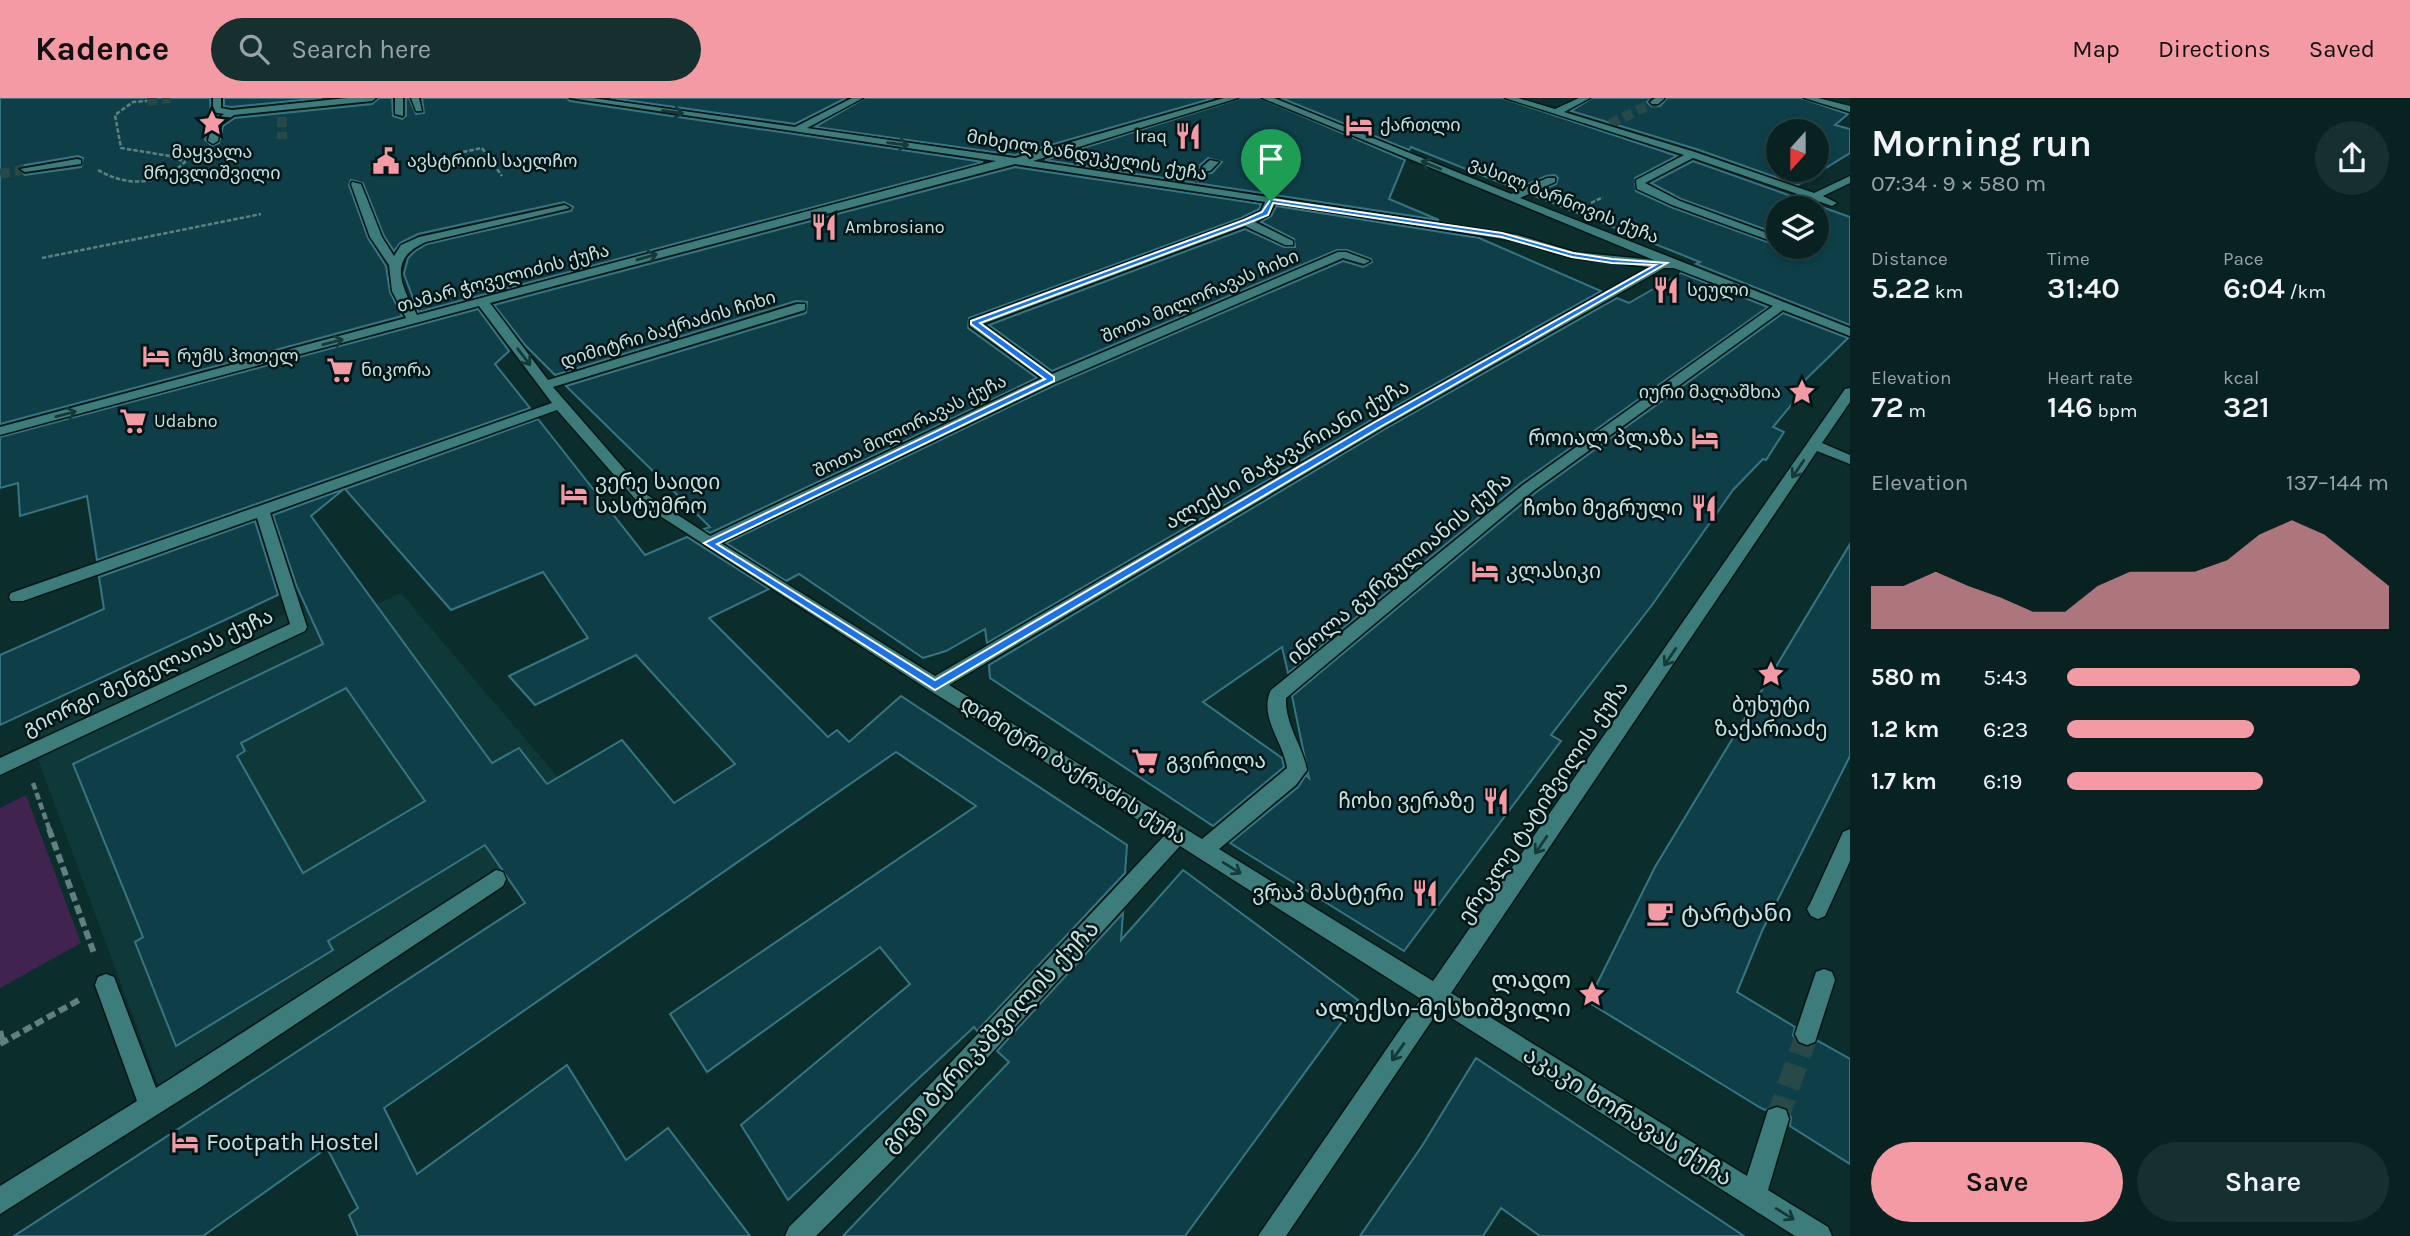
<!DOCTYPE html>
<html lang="en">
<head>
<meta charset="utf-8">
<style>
	body { margin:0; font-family:Karla,"Noto Sans Georgian",sans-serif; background:#162f2f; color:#f1f3f6; height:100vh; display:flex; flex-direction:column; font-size:26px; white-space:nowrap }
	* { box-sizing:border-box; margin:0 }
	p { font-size:23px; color:#98a4a5 }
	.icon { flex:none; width:38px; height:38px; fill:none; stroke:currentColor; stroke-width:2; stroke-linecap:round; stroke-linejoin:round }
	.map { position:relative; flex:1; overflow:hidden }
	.drawer { display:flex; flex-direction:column; background:#082222; width:560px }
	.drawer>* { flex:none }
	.needle { width:46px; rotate:201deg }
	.buttons { position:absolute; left:1766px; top:21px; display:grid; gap:14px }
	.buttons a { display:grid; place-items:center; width:63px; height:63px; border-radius:50%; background:#082222; box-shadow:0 4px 10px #0003,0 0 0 2px #293f40; font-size:35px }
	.pin { position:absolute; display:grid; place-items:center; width:60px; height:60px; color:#fff; margin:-72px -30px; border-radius:50% 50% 50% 0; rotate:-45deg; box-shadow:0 0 7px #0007 }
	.pin .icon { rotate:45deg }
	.round { display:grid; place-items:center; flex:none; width:74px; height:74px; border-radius:37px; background:#162f2f }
	.summary { display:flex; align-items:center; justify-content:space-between; height:119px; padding:0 21px }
	h1 { font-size:38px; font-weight:600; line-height:52px }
	.stats { display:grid; grid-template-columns:repeat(3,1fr); gap:10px; height:119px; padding:7px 21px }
	.stats div { display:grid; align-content:center }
	.stats b { font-size:30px; font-weight:600 }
	.stats small { font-size:19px; font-weight:400 }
	.stats p { font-size:19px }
	.chart { height:196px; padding:14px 21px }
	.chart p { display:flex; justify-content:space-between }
	.chart svg { width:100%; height:126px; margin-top:7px; fill:#f49aa4; opacity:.7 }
	.cta { display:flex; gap:14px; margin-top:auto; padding:14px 21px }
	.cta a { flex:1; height:80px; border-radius:42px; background:#f49aa4; color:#111; font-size:28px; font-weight:600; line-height:80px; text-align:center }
	.cta a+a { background:#162f2f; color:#f1f3f6 }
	ul { padding:0 21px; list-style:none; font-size:23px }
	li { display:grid; grid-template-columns:112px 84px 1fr; align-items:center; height:52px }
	li i { height:18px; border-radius:9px; background:#f49aa4 }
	header { display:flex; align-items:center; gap:42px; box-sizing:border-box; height:98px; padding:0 35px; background:#f49aa4; color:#111 }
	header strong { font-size:33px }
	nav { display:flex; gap:38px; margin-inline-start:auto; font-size:24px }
	.search { width:490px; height:63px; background:#162f2f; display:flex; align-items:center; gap:18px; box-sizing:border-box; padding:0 24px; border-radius:38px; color:#98a4a5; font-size:26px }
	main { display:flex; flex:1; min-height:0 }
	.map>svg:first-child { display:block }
	.built { fill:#0f3938 }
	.green { fill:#412350 }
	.building { fill:#0e3f48; stroke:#387582; stroke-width:2; fill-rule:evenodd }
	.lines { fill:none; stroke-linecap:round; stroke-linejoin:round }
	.minor-tunnel-far1 { stroke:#274948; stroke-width:10; stroke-dasharray:10 5; stroke-linecap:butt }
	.minor-tunnel { stroke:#274948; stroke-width:23; stroke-dasharray:23 11; stroke-linecap:butt }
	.minor-casing { stroke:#021514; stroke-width:3 }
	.path-far2 { stroke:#5f807f; stroke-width:2.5; stroke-dasharray:4.5 2; stroke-linecap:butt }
	.path-far1 { stroke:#5f807f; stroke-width:4.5; stroke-dasharray:7 3.5; stroke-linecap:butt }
	.path { stroke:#5f807f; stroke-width:6; stroke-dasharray:9 4.5; stroke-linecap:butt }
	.minor { fill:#3c7d7b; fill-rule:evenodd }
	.oneway { stroke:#153939 }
	.route { fill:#1a73e8; stroke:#fff; stroke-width:2; fill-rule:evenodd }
	.labels { text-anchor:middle; stroke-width:5; stroke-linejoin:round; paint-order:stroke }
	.far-poi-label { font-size:18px; fill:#c4e3e2; stroke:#001515; text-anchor:start }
	.far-street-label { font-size:18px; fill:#c4e3e2; stroke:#001515 }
	.poi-label { font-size:21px; fill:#c4e3e2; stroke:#001515; text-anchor:end }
	.street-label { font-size:21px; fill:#c4e3e2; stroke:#001515 }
	.near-poi-label { font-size:24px; fill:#c4e3e2; stroke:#001515; text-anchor:start }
	.near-street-label { font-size:24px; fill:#c4e3e2; stroke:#001515 }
</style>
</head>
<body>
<header>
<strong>Kadence</strong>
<div class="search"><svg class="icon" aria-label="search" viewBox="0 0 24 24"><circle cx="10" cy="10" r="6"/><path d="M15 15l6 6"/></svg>Search here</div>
<nav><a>Map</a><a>Directions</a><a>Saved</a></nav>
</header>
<main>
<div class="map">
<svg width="1850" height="1138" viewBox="0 0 1850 1138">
	<rect width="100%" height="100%" fill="#0b2e2d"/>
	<!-- built -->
	<path class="built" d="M401,495L590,717L159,989L28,634L303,508L323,531Z"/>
	<!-- green -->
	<path class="green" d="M26,697L81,845L0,890V710Z"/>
	<!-- building -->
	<g class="building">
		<path d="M0,0H210L211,16L218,18L209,24L205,42L212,48L219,45L223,28L235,20L372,6L379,0H392L393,18L402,21L406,18V0H409L416,16L424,15L422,0H567L570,3L983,64L418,214L404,176L408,160L415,153L427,146L571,113L573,109L564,104L418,136L400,145L394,153L384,138L363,85L351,82L349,87L368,140L386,168L390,194L402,218L0,326ZM78,58L83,60L81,69L25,77L17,72L20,68Z"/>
		<path d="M224,0H322L232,9L224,8Z"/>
		<path d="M611,0H846L795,26Z"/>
		<path d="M865,0H1214L1015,57L815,29Z"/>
		<path d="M1241,0H1260L1405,62L1389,101L1439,122L1045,62ZM1208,60L1222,64L1212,75H1200V67Z"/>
		<path d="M1281,0H1502L1677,58L1635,80L1636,93L1671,109L1773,146H1778V149H1816V110H1778V136L1681,101L1651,85L1693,63L1850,119V227L1696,166L1700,164L1532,97L1556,86L1558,80L1555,77L1546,78L1516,91L1411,49L1409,52Z"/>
		<path d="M1592,0H1651L1647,4L1652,9L1660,8L1667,0H1801L1848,16L1835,27L1850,31V55L1798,87L1696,51L1571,13ZM1778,33H1816V72H1778Z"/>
		<path d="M1015,69L1261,106L1259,111L1241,120L969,220L968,230L1037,280L710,435L704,431L710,429L566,288L806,215L807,204L796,203L555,277L526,248L494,207Z"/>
		<path d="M1276,108L1479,140L1601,193L1373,321L987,545L985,531L946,553L923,560L799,476L786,483L726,445L1057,286L1343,163L1363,169L1372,164L1371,161L1347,152H1337L1052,273L989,227L1245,131L1284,149H1295L1294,141L1261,124L1271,118Z"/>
		<path d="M1681,175L1768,209L1521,385L1288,575L1282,549L1203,604L1282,660L1284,669L1213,728L990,580L989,567L1385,331L1617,200L1629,205Z"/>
		<path d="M478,211L509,253L495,266L530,310L97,462L87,398L20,418L18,385L0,390V339Z"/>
		<path d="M1783,215L1848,240L1801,286L1807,288L1773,329L1784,334L1766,362L1763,361L1733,392L1652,507L1551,637L1561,643L1404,853L1230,745L1298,689L1306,677L1309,680L1292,598L1535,395Z"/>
		<path d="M538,321L645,457L687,439L769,491L709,520L828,639L837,632L849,644L901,598L1127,747L1125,775L977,933L974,929L788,1102L741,1027L910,886L880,849L707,974L670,916L976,708L896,654L384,1010L417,1076L567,967L626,1062L668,1030L750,1138H358L349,1117L358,1110L327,1050L203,1138H14L525,805L485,747L328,843L333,852L176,948L135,844L143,839L73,666L323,546L297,489L273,417L344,391L311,418L492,665L519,650L547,686L622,642L674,705L735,666L636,557L535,607L509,578L588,540L543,474L451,512L345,391ZM346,590L425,703L303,775L237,658L245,653L241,645Z"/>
		<path d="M255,423L278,497L0,627V557L104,511L99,479Z"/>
		<path d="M1850,446V658L1762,833L1737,894L1795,929L1793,937L1798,946L1808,949L1818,943L1850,961V1066L1790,1028L1791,1020L1787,1010L1778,1007L1765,1012L1759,1009L1588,904L1655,769Z"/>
		<path d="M1183,772L1358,902L1185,1138H843L1009,964L997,953L1123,815L1121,842Z"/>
		<path d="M1476,960L1687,1100L1744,1138H1540L1501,1110L1483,1138H1360L1422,1048Z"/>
	</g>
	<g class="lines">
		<!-- minor-tunnel-far1 -->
		<g class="minor-tunnel-far1">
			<path d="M147,3L170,0"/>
			<path d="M282,19V41"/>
			<path d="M1610,26L1655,4"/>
			<path d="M0,76L25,71"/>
			<path d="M1193,82L1206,71"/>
		</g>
		<!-- minor-tunnel -->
		<path class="minor-tunnel" d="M1777,1021L1807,936"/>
		<defs>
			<g id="minor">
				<path d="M213,0H221V10L232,12L347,0H376L372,3L234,17L221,26L218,43L213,46L208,43L212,25L224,16L213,14Z"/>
				<path d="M395,0H403V18L395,16Z"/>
				<path d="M411,0H419L422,13H416Z"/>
				<path d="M570,0H593L795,29L852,0H863L807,30L1015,60L1224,0H1238L1033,63L1518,137L1574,154L1654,162L1262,0H1274L1511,96L1547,80H1555V84L1520,100L1850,230V238L1783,212L1533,393L1286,600C1285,627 1302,646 1307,672L1296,687L1219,751L1433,883L1845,291L1850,290V304L1822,345L1850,357V366L1817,353L1451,895L1747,1078L1768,1012L1777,1009L1786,1012L1789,1021L1768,1092L1828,1129L1832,1138H1795L1439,912L1286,1138H1258L1421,901L1180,748L909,1046L816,1138H785L789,1129L891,1028L1164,738L929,592L637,403L557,312L270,415L307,529L305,533L0,677V660L290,526L257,420L23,503H11L9,499L11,495L552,305L479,208L0,337V329L406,220L392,193L389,167L370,139L351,86L352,84L361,86L382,139L394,158L401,147L419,139L565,107L570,110L426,144C387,161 401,187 417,217L996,63ZM1015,66L1265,104L1261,113L1242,122L970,222V228L1042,280L710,438L647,397L553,289L805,212V206H797L548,282L490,205ZM1275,105L1516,143L1572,160L1649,169L1374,323L935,578L721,445L1056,284L1343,160L1364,166L1370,163L1346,154H1338L1052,276L983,226L1245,128L1285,147H1293V143L1255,124L1269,117ZM1664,170H1674L1773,208L1523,387L1271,592C1258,618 1284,645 1287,670L1202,741L949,587L1384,329Z"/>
				<path d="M1505,0H1518L1555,11L1579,0H1590L1564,14L1695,54L1814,95L1850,78V85L1823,98L1837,105L1832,108L1693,60L1645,85L1680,103L1778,139V143L1774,144L1672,107L1637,91L1636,82L1684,57Z"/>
				<path d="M1655,0H1664V1L1658,6H1652L1650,4Z"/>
				<path d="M1804,0H1818L1850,8V14Z"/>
				<path d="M77,61L81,62V66L25,74L20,71Z"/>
				<path d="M1210,62L1219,64L1210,73H1202V69Z"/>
				<path d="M1850,731V763L1825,818L1818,821L1811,818L1807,811L1811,804L1843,734Z"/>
				<path d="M496,772L503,774L506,781L503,788L201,989L0,1116V1088L137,1003L95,887L98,879L106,876L114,879L156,990Z"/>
				<path d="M1824,871L1832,874L1835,882L1815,944L1807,947L1799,944L1795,936L1816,874Z"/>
			</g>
		</defs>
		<!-- minor casing -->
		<use href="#minor" class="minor-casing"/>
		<!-- path-far2 -->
		<g class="path-far2">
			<path d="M463,54L482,50L502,78"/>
			<path d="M98,72C127,89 159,88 185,64L170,58L121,50L115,17L133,4L147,3"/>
			<path d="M1591,105L1603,99"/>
			<path d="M42,160L261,116"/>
		</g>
		<!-- path-far1 -->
		<path class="path-far1" d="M33,685L50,733"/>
		<!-- path -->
		<g class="path">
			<path d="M49,731L95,858"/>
			<path d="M0,933L3,944"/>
			<path d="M0,946L79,902"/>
		</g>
		<!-- minor -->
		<use href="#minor" class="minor"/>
	</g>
	<!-- one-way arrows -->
	<defs><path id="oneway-shaft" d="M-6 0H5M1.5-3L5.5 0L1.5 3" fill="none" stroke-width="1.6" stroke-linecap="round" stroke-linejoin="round" transform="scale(1.75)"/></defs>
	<g class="oneway">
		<use href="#oneway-shaft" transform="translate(673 14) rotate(8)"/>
		<use href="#oneway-shaft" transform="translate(898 46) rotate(8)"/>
		<use href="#oneway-shaft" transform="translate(1431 67) rotate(-158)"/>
		<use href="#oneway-shaft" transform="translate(647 159) rotate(-16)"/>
		<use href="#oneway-shaft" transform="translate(333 244) rotate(-15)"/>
		<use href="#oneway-shaft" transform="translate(524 259) rotate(53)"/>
		<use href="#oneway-shaft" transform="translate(66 316) rotate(-15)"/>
		<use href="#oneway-shaft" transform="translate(1798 371) rotate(124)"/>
		<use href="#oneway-shaft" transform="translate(1670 559) rotate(124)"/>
		<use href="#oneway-shaft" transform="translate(1541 747) rotate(124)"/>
		<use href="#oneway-shaft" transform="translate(1232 770) rotate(32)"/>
		<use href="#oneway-shaft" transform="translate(1398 954) rotate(125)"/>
		<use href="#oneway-shaft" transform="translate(1785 1116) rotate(32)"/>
	</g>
	<!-- route -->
	<path class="route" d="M1271,101L1502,135L1573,155L1612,161L1667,165L1382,328L935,592L704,445L1045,281L971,226V223L1244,122L1262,114ZM1273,105L1502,139L1572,159L1612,165L1655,167L1375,324L935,582L717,446L1054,283V279L980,225L1248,125L1268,117Z"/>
	<!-- icons -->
	<defs>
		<symbol id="sight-bare" viewBox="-9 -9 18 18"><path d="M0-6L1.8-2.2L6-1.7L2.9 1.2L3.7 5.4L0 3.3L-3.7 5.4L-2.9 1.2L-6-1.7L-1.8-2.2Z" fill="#f49aa4" stroke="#001515" stroke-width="2.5" paint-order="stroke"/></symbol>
		<symbol id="hotel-bare" viewBox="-9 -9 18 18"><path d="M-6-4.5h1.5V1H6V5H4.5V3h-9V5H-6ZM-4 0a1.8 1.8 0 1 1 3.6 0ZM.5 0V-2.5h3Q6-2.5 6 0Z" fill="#f49aa4" stroke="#001515" stroke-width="2.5" paint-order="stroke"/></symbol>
		<symbol id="restaurant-bare" viewBox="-9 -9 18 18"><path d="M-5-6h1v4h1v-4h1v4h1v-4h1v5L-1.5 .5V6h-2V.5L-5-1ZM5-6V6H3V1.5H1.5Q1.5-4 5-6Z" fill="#f49aa4" stroke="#001515" stroke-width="2.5" paint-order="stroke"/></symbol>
		<symbol id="civic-bare" viewBox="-9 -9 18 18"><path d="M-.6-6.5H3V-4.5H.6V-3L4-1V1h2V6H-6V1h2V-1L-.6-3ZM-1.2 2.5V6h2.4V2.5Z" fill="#f49aa4" stroke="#001515" stroke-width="2.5" paint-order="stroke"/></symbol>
		<symbol id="supermarket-bare" viewBox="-9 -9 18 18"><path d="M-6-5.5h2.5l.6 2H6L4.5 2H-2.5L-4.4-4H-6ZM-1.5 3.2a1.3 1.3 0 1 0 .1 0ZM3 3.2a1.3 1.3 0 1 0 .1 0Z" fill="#f49aa4" stroke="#001515" stroke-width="2.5" paint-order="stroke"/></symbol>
		<symbol id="cafe-bare" viewBox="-9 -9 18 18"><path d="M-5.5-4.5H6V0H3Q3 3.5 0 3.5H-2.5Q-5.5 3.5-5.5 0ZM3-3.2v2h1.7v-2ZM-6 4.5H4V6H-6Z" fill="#f49aa4" stroke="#001515" stroke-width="2.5" paint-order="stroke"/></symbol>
	</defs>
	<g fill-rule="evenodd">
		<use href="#sight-bare" x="193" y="6" width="38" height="38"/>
		<use href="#hotel-bare" x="1340" y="8" width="38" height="38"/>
		<use href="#restaurant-bare" x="1169" y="19" width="38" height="38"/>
		<use href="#civic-bare" x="367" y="44" width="38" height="38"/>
		<use href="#restaurant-bare" x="805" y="110" width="38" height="38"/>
		<use href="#restaurant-bare" x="1647" y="173" width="38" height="38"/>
		<use href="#hotel-bare" x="137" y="239" width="38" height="38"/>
		<use href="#supermarket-bare" x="321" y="253" width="38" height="38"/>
		<use href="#sight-bare" x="1783" y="275" width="38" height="38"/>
		<use href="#supermarket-bare" x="114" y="304" width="38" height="38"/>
		<use href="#hotel-bare" x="1686" y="321" width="38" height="38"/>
		<use href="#hotel-bare" x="555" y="377" width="38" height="38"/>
		<use href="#restaurant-bare" x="1685" y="391" width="38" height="38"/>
		<use href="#hotel-bare" x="1466" y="454" width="38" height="38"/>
		<use href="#sight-bare" x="1752" y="557" width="38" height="38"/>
		<use href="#supermarket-bare" x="1126" y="644" width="38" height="38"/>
		<use href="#restaurant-bare" x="1477" y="684" width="38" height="38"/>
		<use href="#restaurant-bare" x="1406" y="776" width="38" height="38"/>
		<use href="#cafe-bare" x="1641" y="796" width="38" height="38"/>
		<use href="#sight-bare" x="1573" y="877" width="38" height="38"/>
		<use href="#hotel-bare" x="166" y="1025" width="38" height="38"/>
	</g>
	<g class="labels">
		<!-- far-poi labels -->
		<g class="far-poi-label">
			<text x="1380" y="33">ქართლი</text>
			<text x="1167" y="44" text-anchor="end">Iraq</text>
			<text x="212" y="60" text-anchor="middle">მაყვალა<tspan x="212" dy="21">მრევლიშვილი</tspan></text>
			<text x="407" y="69">ავსტრიის საელჩო</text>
			<text x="845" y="135">Ambrosiano</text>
			<text x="1687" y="198">სეული</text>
			<text x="177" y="264">რუმს ჰოთელ</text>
			<text x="361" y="278">ნიკორა</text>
			<text x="1781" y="300" text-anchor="end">იური მალაშხია</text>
			<text x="154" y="329">Udabno</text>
		</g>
		<!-- far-street labels -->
		<g class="far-street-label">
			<text transform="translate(1087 57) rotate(9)" y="6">მიხეილ ზანდუკელის ქუჩა</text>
			<text transform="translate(1564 102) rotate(22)" y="6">ვასილ ბარნოვის ქუჩა</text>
			<text transform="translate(503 180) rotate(-15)" y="6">თამარ ჭოველიძის ქუჩა</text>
			<text transform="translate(1200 198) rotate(-23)" y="6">შოთა მილორავას ჩიხი</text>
			<text transform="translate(668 231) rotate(-17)" y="6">დიმიტრი ბაქრაძის ჩიხი</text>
			<text transform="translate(910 328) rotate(-26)" y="6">შოთა მილორავას ქუჩა</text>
		</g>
		<!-- poi labels -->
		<g class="poi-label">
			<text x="1684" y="347">როიალ პლაზა</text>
			<text x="595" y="391" text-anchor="start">ვერე საიდი<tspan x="595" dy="24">სასტუმრო</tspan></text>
			<text x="1683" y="417">ჩოხი მეგრული</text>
			<text x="1506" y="480" text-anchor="start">კლასიკი</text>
			<text x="1771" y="614" text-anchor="middle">ბუხუტი<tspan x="1771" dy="24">ზაქარიაძე</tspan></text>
			<text x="1166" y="670" text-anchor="start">გვირილა</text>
			<text x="1475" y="710">ჩოხი ვერაზე</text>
			<text x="1404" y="802">ვრაპ მასტერი</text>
		</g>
		<!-- street labels -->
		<g class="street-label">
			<text transform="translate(1287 356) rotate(-30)" y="7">ალექსი მაჭავარიანი ქუჩა</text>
			<text transform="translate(1399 470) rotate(-40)" y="7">ინოლა გურგულიანის ქუჩა</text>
			<text transform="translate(148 574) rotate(-25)" y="7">გიორგი შენგელაიას ქუჩა</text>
			<text transform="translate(1074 672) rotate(32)" y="7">დიმიტრი ბაქრაძის ქუჩა</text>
			<text transform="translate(1543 704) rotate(-56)" y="7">ერეკლე ტატიშვილის ქუჩა</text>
		</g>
		<!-- near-poi labels -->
		<g class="near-poi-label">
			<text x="1681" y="823">ტარტანი</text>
			<text x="1571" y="890" text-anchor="end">ლადო<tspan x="1571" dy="28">ალექსი-მესხიშვილი</tspan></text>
			<text x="206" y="1052">Footpath Hostel</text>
		</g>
		<!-- near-street labels -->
		<g class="near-street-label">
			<text transform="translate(990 938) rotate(-47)" y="8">გივი ბერიკაშვილის ქუჩა</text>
			<text transform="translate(1628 1018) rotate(32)" y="8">აკაკი ხორავას ქუჩა</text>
		</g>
	</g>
</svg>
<div class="buttons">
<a><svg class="needle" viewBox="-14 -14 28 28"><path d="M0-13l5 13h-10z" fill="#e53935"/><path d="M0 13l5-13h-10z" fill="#98a4a5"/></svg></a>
<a><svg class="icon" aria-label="layers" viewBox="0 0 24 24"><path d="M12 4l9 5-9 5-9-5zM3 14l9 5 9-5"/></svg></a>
</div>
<div class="pin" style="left:1271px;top:103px;background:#1e9e55"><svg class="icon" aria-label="arrive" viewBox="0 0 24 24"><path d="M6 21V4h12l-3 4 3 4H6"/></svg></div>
</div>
<section class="drawer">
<div class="summary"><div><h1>Morning run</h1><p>07:34 · 9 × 580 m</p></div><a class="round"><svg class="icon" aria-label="share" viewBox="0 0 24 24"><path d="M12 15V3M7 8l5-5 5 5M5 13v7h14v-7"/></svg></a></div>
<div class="stats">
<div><p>Distance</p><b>5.22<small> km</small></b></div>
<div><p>Time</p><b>31:40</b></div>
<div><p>Pace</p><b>6:04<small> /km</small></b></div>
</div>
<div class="stats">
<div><p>Elevation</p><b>72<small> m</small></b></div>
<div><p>Heart rate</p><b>146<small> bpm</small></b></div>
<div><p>kcal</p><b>321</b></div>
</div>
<div class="chart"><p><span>Elevation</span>137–144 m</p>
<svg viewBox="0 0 160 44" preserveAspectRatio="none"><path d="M0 44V29L10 29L20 24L30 29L40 33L50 38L60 38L70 29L80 24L90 24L100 24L110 20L120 11L130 6L140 11L150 20L160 29V44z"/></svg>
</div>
<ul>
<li><b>580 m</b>5:43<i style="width:91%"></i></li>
<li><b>1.2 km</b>6:23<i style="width:58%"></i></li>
<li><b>1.7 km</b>6:19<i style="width:61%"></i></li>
</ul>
<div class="cta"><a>Save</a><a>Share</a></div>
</section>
</main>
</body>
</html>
